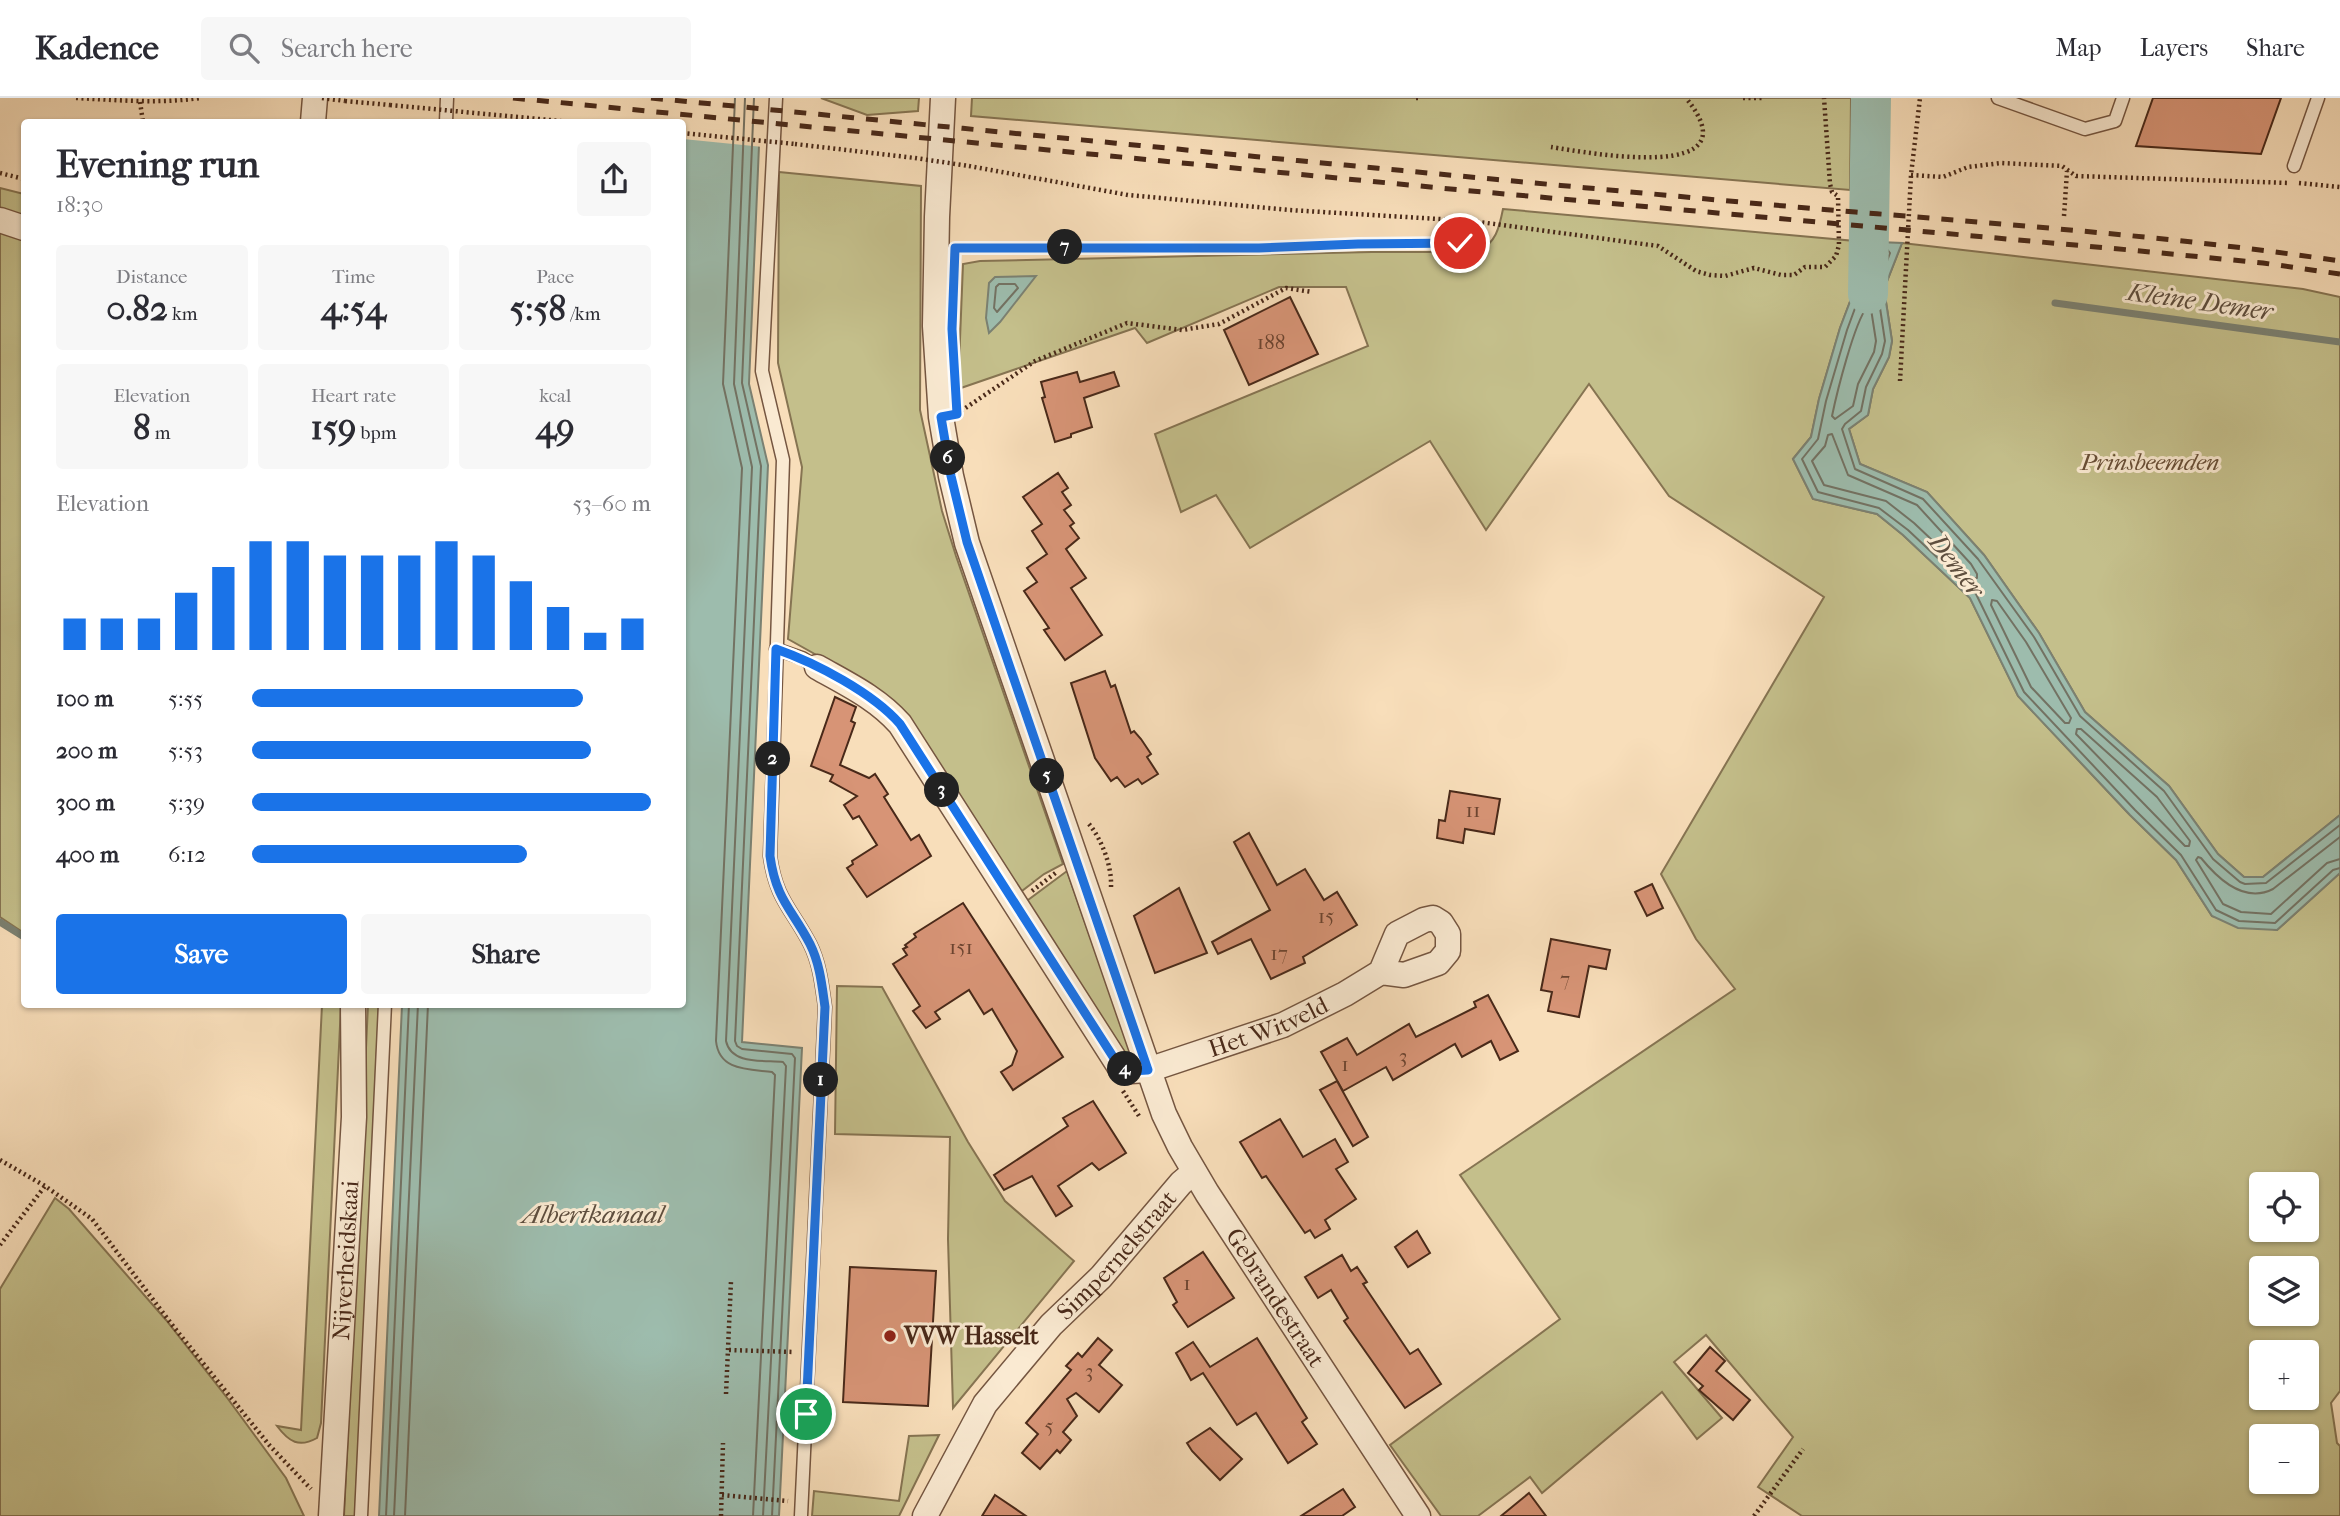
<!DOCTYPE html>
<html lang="en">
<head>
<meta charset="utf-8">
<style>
	body { margin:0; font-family:"IM FELL French Canon",serif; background:#f7f7f7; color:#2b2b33; height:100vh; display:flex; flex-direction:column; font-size:26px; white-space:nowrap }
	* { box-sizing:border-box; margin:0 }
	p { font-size:23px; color:#7c7c81 }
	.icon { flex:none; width:38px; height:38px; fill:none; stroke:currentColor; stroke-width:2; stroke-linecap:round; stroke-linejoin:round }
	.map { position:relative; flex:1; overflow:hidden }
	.details { position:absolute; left:21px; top:21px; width:665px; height:889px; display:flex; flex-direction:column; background:#fff; border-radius:7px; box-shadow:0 2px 5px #0004 }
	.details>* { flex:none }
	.fabs { position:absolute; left:2249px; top:1074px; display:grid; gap:14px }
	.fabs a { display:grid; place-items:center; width:70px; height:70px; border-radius:7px; background:#fff; box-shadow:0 2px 5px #0004; font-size:35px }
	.pin { position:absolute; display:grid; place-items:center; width:60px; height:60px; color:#fff; margin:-30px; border:4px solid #fff; border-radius:50%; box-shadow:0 2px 7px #0007 }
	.km { position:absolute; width:35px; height:35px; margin:-18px; border-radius:50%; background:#222; color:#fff; font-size:19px; line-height:35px; text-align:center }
	.round { display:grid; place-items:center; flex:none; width:74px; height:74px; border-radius:7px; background:#f7f7f7 }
	.headline { display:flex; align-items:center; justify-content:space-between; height:119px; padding:0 35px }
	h1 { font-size:38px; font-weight:700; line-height:52px }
	.stats { display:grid; grid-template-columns:repeat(3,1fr); gap:10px; height:119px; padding:7px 35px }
	.stats div { display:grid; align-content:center; border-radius:7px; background:#f7f7f7; text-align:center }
	.stats b { font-size:35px; font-weight:700 }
	.stats small { font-size:19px; font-weight:400 }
	.stats p { font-size:19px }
	.chart { height:196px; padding:14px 35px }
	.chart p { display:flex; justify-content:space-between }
	.chart svg { width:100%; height:126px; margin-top:7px; stroke:#1a73e8; stroke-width:6 }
	.action { display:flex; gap:14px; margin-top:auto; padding:14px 35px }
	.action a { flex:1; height:80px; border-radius:7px; background:#1a73e8; color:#fff; font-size:28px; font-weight:700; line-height:80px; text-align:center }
	.action a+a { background:#f7f7f7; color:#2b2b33 }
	ul { padding:0 35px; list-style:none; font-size:23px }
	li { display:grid; grid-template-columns:112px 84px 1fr; align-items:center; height:52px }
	li i { height:18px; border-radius:9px; background:#1a73e8 }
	header { display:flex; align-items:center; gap:42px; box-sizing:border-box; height:98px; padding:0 35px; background:#fff; border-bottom:2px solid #e1e1e2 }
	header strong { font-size:33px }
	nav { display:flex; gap:38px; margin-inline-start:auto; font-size:24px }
	.search { width:490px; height:63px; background:#f7f7f7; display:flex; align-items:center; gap:18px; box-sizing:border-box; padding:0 24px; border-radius:7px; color:#7c7c81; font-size:26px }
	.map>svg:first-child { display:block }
	.green { fill:#c4bf8b; stroke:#867452; stroke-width:2; fill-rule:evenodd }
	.water { fill:#9dbcad; stroke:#7b8172; stroke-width:2 }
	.pier { fill:#f8deba }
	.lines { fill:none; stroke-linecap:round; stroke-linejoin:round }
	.shore { stroke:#737263; stroke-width:2 }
	.stream { stroke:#7b8172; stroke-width:7 }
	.river { stroke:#9dbcad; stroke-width:40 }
	.building { fill:#d79476; stroke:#492919; stroke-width:2 }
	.lane-casing { stroke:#755641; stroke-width:15 }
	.street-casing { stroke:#755641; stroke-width:27 }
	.path { stroke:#492919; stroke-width:4.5; stroke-dasharray:2 3.5; stroke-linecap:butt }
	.lane { stroke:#faead2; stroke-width:12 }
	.street { stroke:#faead2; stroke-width:24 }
	.rail { stroke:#492919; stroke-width:5; stroke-dasharray:12 12; stroke-linecap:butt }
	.path-bridge { stroke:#492919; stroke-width:4.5; stroke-dasharray:2 3.5; stroke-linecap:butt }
	.route-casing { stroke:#fff; stroke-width:14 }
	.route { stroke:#1a73e8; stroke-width:9 }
	.poi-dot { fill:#8f2418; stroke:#faead2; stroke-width:2.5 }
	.labels { text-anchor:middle; stroke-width:6; stroke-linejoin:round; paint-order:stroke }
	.number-label { font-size:21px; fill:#6c4430 }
	.park-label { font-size:24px; font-style:italic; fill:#684e36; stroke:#faead2 }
	.street-label { font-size:24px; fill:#492919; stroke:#faead2 }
	.poi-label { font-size:24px; font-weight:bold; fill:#492919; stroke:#faead2; text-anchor:start }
	.water-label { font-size:26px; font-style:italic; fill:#5e4e3e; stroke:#faead2 }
</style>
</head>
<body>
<header>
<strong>Kadence</strong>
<div class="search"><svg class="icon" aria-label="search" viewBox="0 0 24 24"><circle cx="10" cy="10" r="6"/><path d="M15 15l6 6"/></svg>Search here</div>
<nav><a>Map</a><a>Layers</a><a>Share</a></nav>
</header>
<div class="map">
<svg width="2340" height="1418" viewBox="0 0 2340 1418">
	<rect width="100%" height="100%" fill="#f8deba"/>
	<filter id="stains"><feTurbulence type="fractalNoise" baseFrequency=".00286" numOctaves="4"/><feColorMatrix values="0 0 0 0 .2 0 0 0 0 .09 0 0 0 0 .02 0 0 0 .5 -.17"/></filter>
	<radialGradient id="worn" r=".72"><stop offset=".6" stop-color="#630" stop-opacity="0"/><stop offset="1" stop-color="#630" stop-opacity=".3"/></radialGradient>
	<!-- green -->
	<g class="green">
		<path d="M821,0H919L918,13L867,17Z"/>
		<path d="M972,0H1851L1850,92L971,18Z"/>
		<path d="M779,74L921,88L920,312L942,413L956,458L1063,766L1044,776L1018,796L870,587L788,541L802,369L778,265Z"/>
		<path d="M0,90L24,96V118L0,111Z"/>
		<path d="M1503,111L1855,143L1854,193L1840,230L1819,301L1811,339L1793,361L1813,401L1877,416L1903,437L1970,500L2018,598L2128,715L2176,762L2212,818L2277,832L2340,775V1293L2331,1305L2337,1345L2340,1348V1418H1802L1758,1389L1793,1339L1706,1237L1674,1264L1722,1320L1697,1341L1662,1294L1542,1395L1530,1379L1478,1418H1441L1390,1347L1560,1221L1460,1077L1735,891L1696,841L1661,776L1824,499L1669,398L1589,286L1486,432L1430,343L1250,450L1216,397L1181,414L1155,336L1368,248L1346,189H1279L1147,245L1135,230L958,291L963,166L980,163L1372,154H1478C1496,144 1499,131 1503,111ZM2261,1087H2306V1132H2261ZM2261,1171H2306V1216H2261ZM2261,1255H2306V1300H2261ZM2261,1339H2306V1384H2261Z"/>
		<path d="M0,134L24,140V835L0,819Z"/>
		<path d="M1902,145L2303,191L2340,199V717L2263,779H2244L2218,756L2169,688L2085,614L2039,535L1984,457L1927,394L1860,366L1849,331L1868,317L1873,291L1889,259L1892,243L1884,191Z"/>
		<path d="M1067,773L1131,955L1128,959L1024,805Z"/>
		<path d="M837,888L882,889L968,1044L1005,1103L1074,1163L953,1310L948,1141L950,1039L835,1036Z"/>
		<path d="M322,907H341L321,1325L317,1340C299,1350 289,1344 277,1328L301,1332Z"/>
		<path d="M368,907H379L355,1418H344Z"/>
		<path d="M55,1100L69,1111L166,1222L228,1301L286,1380L304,1418H0V1191Z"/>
		<path d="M939,1337L899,1418H812L814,1393L899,1403L909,1338Z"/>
	</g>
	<!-- water -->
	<g class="water">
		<path d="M473,0H761L749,286L768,367L742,944L802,950L779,1418H379L402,907L682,906V24H472Z"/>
		<path d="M1855,143L1902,145L1884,191L1892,243L1889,259L1873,291L1868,317L1849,331L1860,366L1927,394L1984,457L2039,535L2085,614L2169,688L2218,756L2244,779H2263L2340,717V775L2277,832L2238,830L2212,818L2176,762L2130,717L2018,598L1970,500L1903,437L1877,416L1813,401L1793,361L1811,339L1819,301L1840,230L1854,193Z"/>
		<path d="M1036,178L1000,224L989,235L986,220L989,185L995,179Z"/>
	</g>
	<!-- pier -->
	<path class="pier" d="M469,0H765L763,49L683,41L682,24H508L469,21Z"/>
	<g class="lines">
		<!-- shore -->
		<g class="shore">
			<path d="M735,0L723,286L742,370L716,943C719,973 748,971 772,974L775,977L753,1418"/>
			<path d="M745,0L734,286L752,369L726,943C731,967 764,962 783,964L786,968L763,1418"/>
			<path d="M754,0L742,285L761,368L735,943L737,948L742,951L792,956L795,960L772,1418"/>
			<path d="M999,186H1015L1018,190L997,214L994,210L996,189Z"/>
			<path d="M1867,209L1871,211L1876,243L1874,254L1858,286L1853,308L1835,321L1832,318C1837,294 1854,226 1867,209Z"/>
			<path d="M1832,336L1848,377L1917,407L1971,466L1977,476V480H1972L1914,425L1886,403L1824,387L1812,363L1825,348L1828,337Z"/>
			<path d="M1992,502L1997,503L2026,544L2071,620L2069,625H2065L2031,589L1991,507Z"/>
			<path d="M2077,631H2081L2157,699L2190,743L2189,748H2185L2076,636Z"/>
			<path d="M2340,727L2266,785L2245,786L2240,784L2213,761L2164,693L2080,618L2034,539L1978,461L1923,401L1855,371L1842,331L1845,326L1861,313L1866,289L1882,256L1885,243L1877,190L1890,155L1887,151H1864L1861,194L1847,232L1826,303L1818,341L1802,361L1818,394L1879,410L1908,432L1976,496L2024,594L2135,712L2181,757L2216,812L2239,823L2275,825L2333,772L2340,770"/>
			<path d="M2340,739L2273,791C2244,806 2218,781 2201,760L2198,759L2196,762L2223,806L2241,814L2271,816L2327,765L2340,761"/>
			<path d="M386,1418L409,906"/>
			<path d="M394,1418L418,906"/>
			<path d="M405,1418L428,906"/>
		</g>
		<!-- stream -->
		<g class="stream">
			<path d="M2055,205L2340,244"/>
			<path d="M0,824L24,839"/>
		</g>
		<!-- river -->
		<path class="river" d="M1868,196L1871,0"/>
	</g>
	<!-- building -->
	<g class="building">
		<path d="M2153,0H2281L2261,56L2136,48Z"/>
		<path d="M1290,199L1318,256L1249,287L1224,232Z"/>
		<path d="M1077,274L1080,284L1114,274L1119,288L1084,300L1092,329L1071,336V339L1055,344L1042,300L1045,299L1041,284Z"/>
		<path d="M1058,375L1068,390L1062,394L1071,407L1064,412L1074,425L1070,428L1079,440L1066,451L1086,480L1071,490L1102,537L1065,562L1044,532L1049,530L1024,493L1037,484L1027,470L1047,456L1032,433L1042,426L1023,399Z"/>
		<path d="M1105,573L1111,589L1115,587L1131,635L1134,633L1141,641L1151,656L1147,659L1158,676L1142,686L1138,681L1125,689L1117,679L1111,683L1095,660L1071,585Z"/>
		<path d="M835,599L856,609L851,623L855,625L840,667L869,680L875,676L888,696L884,699L911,742L919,737L931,758L867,799L847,770L853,766L852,763L877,747L859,718L853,721L844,707L857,698L830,683L833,677L811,668Z"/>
		<path d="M1450,693L1500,701L1494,736L1465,731L1463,745L1437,740L1439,722L1445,723Z"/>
		<path d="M1249,735L1277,787L1305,771L1324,802L1337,794L1357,827L1303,859L1305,865L1271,881L1251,841L1218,856L1212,844L1270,812L1234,744Z"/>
		<path d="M1652,786L1663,810L1647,818L1635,794Z"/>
		<path d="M1179,790L1207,855L1155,875L1134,818Z"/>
		<path d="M963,805L1063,959L1013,992L1001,974L1012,967L1017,953L992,911L984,916L969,892L935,914L940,921L926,930L913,913L920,908L893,866L907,857L903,851L907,849L905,847L916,839L914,836Z"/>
		<path d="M1551,841L1610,852L1606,871L1589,868L1579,919L1548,913L1552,894L1541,892Z"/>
		<path d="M1488,897L1518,953L1500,962L1491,943L1462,959L1455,946L1393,982L1386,969L1343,993L1321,954L1347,940L1357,957L1409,926L1416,939L1476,909L1474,904Z"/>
		<path d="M1337,983L1368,1039L1353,1048L1320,992Z"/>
		<path d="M1093,1003L1126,1055L1099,1072L1092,1065L1058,1088L1072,1108L1056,1118L1032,1078L1004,1092L994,1077L1068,1028L1063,1020Z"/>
		<path d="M1280,1021L1303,1059L1335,1041L1348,1064L1336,1071L1356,1101L1325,1122L1330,1131L1315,1140L1310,1132L1305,1135L1266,1078L1262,1080L1240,1044Z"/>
		<path d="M1417,1133L1430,1155L1408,1169L1395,1149Z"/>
		<path d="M1203,1154L1234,1200L1188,1229L1173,1207L1177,1204L1164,1180Z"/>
		<path d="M1342,1157L1351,1173L1357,1169L1367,1184L1363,1186L1410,1256L1418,1251L1441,1286L1405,1310L1344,1223L1348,1220L1331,1192L1318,1200L1305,1179Z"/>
		<path d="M850,1169L936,1173L928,1308L843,1304Z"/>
		<path d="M1098,1240L1112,1252L1099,1267L1122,1287L1099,1314L1076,1295L1067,1301L1077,1318L1063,1334L1071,1342L1060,1355L1057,1352L1040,1371L1022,1355L1038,1336L1026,1325L1071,1272L1066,1268L1078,1255L1082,1259Z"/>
		<path d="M1257,1240L1307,1320L1302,1324L1317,1346L1288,1365L1256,1315L1237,1327L1203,1275L1191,1282L1176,1255L1193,1244L1210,1269Z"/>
		<path d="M1710,1249L1725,1263L1716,1273L1750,1302L1733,1322L1699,1292L1703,1288L1688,1275Z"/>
		<path d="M1210,1330L1242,1361L1220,1382L1192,1353L1187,1345Z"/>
		<path d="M1343,1391L1355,1409L1342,1418H1301Z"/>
		<path d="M1529,1395L1546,1418H1501Z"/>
		<path d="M995,1397L1026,1418H982Z"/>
	</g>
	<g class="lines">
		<defs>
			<g id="lane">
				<path d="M776,0L762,273L783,362L770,758C776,802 792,811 810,846C820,866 822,888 825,909L801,1418"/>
				<path d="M1998,0L2085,31L2115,23L2123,0"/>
				<path d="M446,24L447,0"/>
				<path d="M2294,68L2318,0"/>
				<path d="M776,551L802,560L817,569"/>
				<path d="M361,1418L385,906"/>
			</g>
			<g id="street">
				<path id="s1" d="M943,0L937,119L935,228L941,319L951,378L967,445L1164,1016L1180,1049L1207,1095L1418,1418"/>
				<path d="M313,24L315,0"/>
				<path d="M0,122L24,130"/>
				<path id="s2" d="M817,569C847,586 877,600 900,626L1119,968L1131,973L1148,972L1283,927L1345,896L1381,874L1397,836L1424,822L1433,820L1441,825L1448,836V853L1438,865L1404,877L1381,874"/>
				<path id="s3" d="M331,1418L354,1019L353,906"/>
				<path id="s4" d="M925,1418L985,1306L1051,1227L1101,1179L1181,1085L1194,1074"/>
			</g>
		</defs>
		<!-- lane casing -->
		<use href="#lane" class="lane-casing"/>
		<!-- street casing -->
		<use href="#street" class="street-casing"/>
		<!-- path -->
		<g class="path">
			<path d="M76,0C117,2 158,6 200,0"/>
			<path d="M1416,0H1420"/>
			<path d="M1743,0H1764"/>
			<path d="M345,3L390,7"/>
			<path d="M140,4L143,24"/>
			<path d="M795,46L915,60"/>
			<path d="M1551,49C1589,55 1756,86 1686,0"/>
			<path d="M969,68L1128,97L1289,112L1472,123L1658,148L1696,173L1710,177L1725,178L1754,170L1781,177H1794L1805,169H1825L1836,158L1839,147L1838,98L1832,94L1830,86L1824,0"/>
			<path d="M0,75L24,81"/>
			<path d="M1911,77L1943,79L1968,69L2001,65L2062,68L2076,78L2290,85"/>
			<path d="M2299,85L2340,89"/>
			<path d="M2064,118L2067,73"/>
			<path d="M956,150H1259L1358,146L1454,147C1467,144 1473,136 1472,123"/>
			<path d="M1900,283L1911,77L1920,0"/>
			<path d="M961,313L1035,263L1127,225L1182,232L1219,226L1286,190L1312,194"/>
			<path d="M1089,726C1102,742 1112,768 1111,789"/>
			<path d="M1032,793L1058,773"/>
			<path d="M1123,993L1139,1018"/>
			<path d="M0,1062L45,1088L92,1121L173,1228L270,1348L311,1391"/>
			<path d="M0,1147L45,1088"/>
			<path d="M729,1252L794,1254"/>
			<path d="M726,1296L731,1183"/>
			<path d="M722,1397L788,1403"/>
			<path d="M721,1418L723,1345"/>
			<path d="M1754,1418L1803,1351"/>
		</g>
		<!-- lane -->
		<use href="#lane" class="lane"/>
		<!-- street -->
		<use href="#street" class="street"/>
		<!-- rail -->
		<g class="rail">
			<path d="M513,0L1461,92L2130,152L2263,165L2340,176"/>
			<path d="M651,0C1010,35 1369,70 1729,103C1933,122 2138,133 2340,163"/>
		</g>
		<!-- path-bridge -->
		<g class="path-bridge">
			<path d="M322,0L345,3"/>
			<path d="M390,7L571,24"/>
			<path d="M682,35L795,46"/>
			<path d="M915,60L969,68"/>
		</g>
	</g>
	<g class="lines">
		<defs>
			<path id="route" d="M806,1316L825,909C822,888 820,866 810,846C792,811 776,802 770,758L776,551C816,565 873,595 900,626L1119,968L1131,973L1148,972L967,444L951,378L941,319L957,316L952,231L955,150H1259L1358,146L1460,145"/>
		</defs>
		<!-- route casing -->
		<use href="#route" class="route-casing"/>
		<!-- route -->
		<use href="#route" class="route"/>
	</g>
	<!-- markers -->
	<circle class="poi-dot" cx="890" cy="1238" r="7"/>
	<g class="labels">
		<!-- number labels -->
		<g class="number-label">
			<text x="1271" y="251">188</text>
			<text x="1473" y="719">11</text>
			<text x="1326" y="825">15</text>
			<text x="961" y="856">151</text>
			<text x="1279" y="862">17</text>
			<text x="1565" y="888">7</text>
			<text x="1403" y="965">3</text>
			<text x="1345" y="973">1</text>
			<text x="1187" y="1192">1</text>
			<text x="1089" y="1280">3</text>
			<text x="1049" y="1335">5</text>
		</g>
		<!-- park labels -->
		<g class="park-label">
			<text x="2150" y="372">Prinsbeemden</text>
		</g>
		<!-- street labels -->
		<g class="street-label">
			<text dy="8" stroke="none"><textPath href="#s2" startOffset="665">Het Witveld</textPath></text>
			<text dy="8" stroke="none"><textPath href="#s4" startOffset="326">Simpernelstraat</textPath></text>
			<text dy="8" stroke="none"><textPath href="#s3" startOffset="256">Nijverheidskaai</textPath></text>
			<text dy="8" stroke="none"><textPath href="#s1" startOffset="1267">Gebrandestraat</textPath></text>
		</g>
		<!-- poi labels -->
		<g class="poi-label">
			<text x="904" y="1246">VVW Hasselt</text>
		</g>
		<!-- water labels -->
		<g class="water-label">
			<text transform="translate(2200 203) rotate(8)" y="9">Kleine Demer</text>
			<text transform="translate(1957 467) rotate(52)" y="9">Demer</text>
			<text x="593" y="1125">Albertkanaal</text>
		</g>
	</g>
	<rect width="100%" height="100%" filter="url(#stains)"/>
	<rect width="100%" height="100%" fill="url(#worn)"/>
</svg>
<div class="fabs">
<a><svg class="icon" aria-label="locate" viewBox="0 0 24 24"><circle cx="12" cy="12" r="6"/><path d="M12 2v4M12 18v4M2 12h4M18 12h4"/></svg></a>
<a><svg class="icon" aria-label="layers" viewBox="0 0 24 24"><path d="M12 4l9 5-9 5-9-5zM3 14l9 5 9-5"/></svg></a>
<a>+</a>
<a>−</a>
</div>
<div class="pin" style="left:806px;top:1316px;background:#1e9e55"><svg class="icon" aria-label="arrive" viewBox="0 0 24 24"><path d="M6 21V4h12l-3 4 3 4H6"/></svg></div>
<div class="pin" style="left:1460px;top:145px;background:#d93025"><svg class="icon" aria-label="check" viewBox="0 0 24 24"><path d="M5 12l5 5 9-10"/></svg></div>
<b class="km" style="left:821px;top:982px">1</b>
<b class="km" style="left:773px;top:661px">2</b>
<b class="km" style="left:942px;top:692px">3</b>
<b class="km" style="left:1125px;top:971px">4</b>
<b class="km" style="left:1047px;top:678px">5</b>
<b class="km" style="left:948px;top:360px">6</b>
<b class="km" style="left:1065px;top:149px">7</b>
<section class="details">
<div class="headline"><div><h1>Evening run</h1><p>18:30</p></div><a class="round"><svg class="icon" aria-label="share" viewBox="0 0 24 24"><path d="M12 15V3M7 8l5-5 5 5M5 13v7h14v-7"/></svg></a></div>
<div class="stats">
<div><p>Distance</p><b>0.82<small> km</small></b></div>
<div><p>Time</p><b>4:54</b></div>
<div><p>Pace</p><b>5:58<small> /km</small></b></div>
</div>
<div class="stats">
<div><p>Elevation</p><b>8<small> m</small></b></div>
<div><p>Heart rate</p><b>159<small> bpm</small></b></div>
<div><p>kcal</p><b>49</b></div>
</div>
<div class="chart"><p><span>Elevation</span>53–60 m</p>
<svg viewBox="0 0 160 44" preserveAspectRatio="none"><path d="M5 44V33M15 44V33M25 44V33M35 44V24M45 44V15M55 44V6M65 44V6M75 44V11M85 44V11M95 44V11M105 44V6M115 44V11M125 44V20M135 44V29M145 44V38M155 44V33"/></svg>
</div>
<ul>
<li><b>100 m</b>5:55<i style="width:83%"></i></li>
<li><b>200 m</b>5:53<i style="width:85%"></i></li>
<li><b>300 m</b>5:39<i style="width:100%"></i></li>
<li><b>400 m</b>6:12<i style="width:69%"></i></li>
</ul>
<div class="action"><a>Save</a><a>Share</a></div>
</section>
</div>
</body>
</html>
